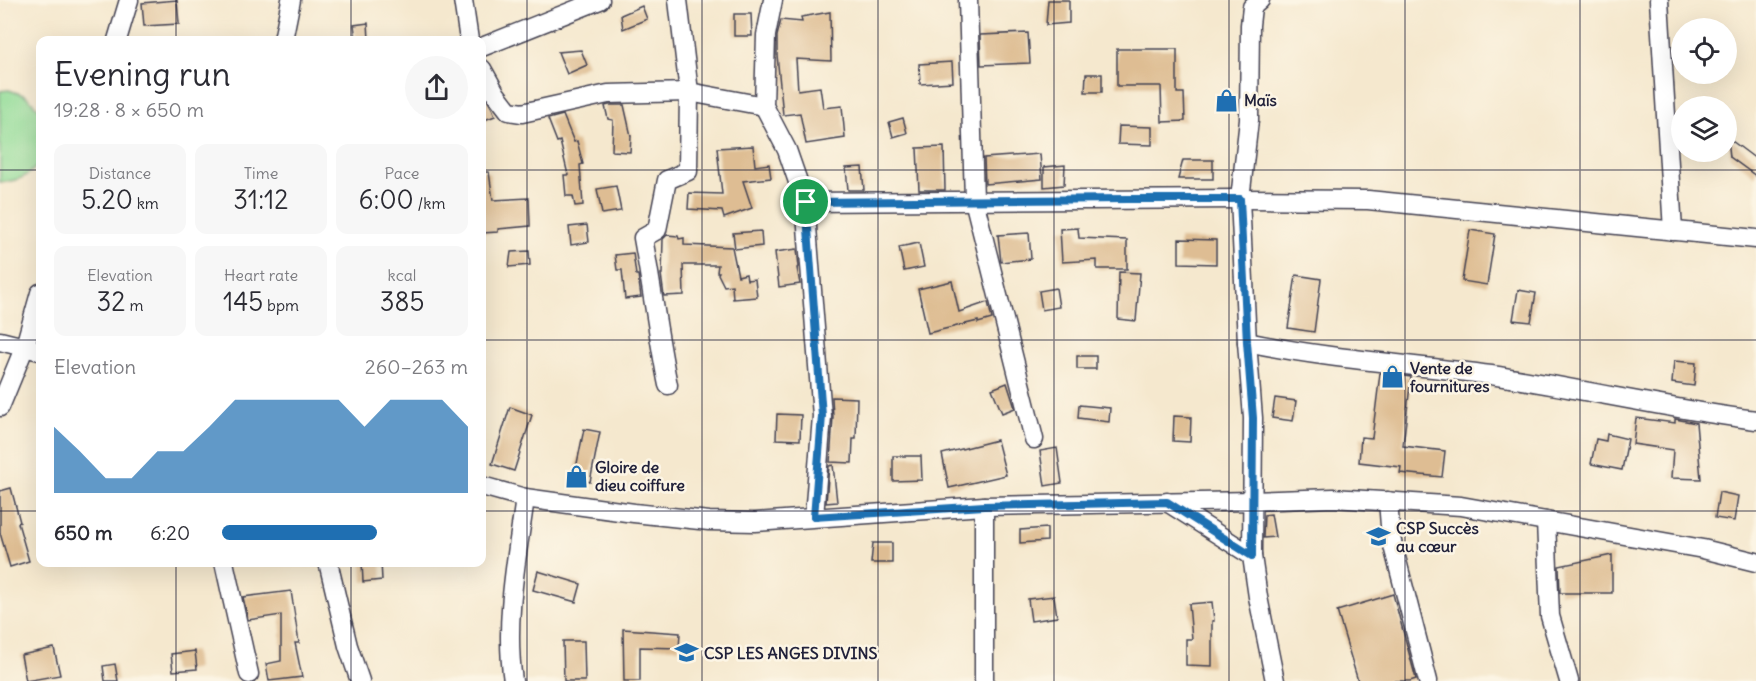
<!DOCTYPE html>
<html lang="en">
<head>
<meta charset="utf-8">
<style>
	body { margin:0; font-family:Delius,sans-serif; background:#f7f7f7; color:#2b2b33; height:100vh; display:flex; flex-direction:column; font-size:22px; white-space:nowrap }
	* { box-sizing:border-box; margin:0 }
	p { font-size:20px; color:#7c7c81 }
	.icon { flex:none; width:33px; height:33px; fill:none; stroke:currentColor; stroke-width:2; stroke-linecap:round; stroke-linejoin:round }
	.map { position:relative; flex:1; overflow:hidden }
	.sheet { position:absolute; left:36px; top:36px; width:450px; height:531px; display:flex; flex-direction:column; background:#fff; border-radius:12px; box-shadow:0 6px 24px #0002 }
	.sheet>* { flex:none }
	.controls { position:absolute; left:1671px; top:18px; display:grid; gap:12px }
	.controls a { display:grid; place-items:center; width:66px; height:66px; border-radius:50%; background:#fff; box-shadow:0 6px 24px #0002; font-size:30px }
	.pin { position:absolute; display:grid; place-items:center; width:51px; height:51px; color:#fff; margin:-26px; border:3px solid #fff; border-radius:50%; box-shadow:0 2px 6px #0007 }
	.round { display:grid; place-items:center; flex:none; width:63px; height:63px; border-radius:32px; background:#f7f7f7 }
	.head { display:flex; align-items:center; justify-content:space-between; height:102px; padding:0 18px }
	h1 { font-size:33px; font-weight:600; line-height:45px }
	.metrics { display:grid; grid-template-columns:repeat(3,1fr); gap:9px; height:102px; padding:6px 18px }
	.metrics div { display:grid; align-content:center; border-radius:12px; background:#f7f7f7; text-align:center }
	.metrics b { font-size:26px; font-weight:600 }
	.metrics small { font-size:16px; font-weight:400 }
	.metrics p { font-size:16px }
	.chart { height:168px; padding:12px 18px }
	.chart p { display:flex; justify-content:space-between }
	.chart svg { width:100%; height:108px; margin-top:6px; fill:#1f6fb2; opacity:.7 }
	ul { padding:0 18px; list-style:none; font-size:20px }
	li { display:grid; grid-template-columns:96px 72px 1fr; align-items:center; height:45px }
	li i { height:15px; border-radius:8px; background:#1f6fb2 }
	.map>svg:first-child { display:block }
	.green { fill:#92dc98; stroke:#5a7f6a; stroke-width:1.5 }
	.building { fill:#debd93 }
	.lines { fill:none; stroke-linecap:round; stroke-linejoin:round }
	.street-casing { stroke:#424051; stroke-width:21 }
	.street { stroke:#fff; stroke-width:18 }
	.route-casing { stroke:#fff; stroke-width:12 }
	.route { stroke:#1f6fb2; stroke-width:8 }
	.grid { fill:none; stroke:#22223b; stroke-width:1.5; stroke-opacity:0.55 }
	.labels { text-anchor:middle; stroke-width:5; stroke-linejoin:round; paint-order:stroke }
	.poi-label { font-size:16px; font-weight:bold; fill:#22223b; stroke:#fcf5e5; text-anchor:start }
</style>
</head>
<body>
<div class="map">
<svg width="1756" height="681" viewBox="0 0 1756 681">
	<rect width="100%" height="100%" fill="#fcf5e5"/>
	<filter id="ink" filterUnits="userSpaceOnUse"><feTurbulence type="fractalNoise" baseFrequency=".0167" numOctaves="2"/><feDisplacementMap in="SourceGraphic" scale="12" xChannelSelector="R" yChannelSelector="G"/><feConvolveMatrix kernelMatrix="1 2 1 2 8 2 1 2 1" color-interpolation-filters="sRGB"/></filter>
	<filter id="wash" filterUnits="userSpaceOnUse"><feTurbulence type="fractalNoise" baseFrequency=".008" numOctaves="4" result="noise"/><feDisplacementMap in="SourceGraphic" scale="24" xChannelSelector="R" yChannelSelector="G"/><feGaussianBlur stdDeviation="1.35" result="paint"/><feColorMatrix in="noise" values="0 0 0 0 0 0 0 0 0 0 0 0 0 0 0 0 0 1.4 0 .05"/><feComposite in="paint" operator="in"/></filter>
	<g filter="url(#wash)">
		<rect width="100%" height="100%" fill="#f5e8ce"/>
		<!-- green -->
		<path class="green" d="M9,90L26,96L40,110V163C28,177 19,181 0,182V91Z"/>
		<g id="blocks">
			<!-- building -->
			<g class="building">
				<path d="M177,0L179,24L144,26L142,3Z"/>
				<path d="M1048,0H1069V23L1046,25Z"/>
				<path d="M642,6L647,19L623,29L621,15Z"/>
				<path d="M830,12L831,61L796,59L798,90L820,87L823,108L842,106L845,138L806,144L800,113L783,115L777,55V36L781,20L802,22L801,17Z"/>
				<path d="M734,14H751L752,36H734Z"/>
				<path d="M368,23L369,40H356L354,25Z"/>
				<path d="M1028,33L1030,63L981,65L980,35Z"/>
				<path d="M1117,49H1177V93H1184L1185,121L1162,122L1161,86H1117Z"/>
				<path d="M581,50L587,65L567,74L558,52Z"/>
				<path d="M952,62L953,82L920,84L919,64Z"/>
				<path d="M1086,74H1102V92H1085Z"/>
				<path d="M482,91L492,108L495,116L482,121Z"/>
				<path d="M609,105H624L631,136L630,152L612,151L613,120L608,119L605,106Z"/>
				<path d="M563,115L574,142L577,141L583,164L580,165L583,205L575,206L573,196H566L564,175H568L560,141L557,142L548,119Z"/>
				<path d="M903,118L907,133L893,137L889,122Z"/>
				<path d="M1119,126L1152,127V145L1118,144Z"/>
				<path d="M1728,138L1756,159V176L1730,157Z"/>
				<path d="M753,146L755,166L769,164L771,178L743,181L752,208L724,218L722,211L688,209L689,193L722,194L717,148Z"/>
				<path d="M944,147L945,190H919L917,148Z"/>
				<path d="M1040,154L1042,179L985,184L984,158Z"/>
				<path d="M1183,160H1213V179H1178Z"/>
				<path d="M1065,165L1064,185L1044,187V167Z"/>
				<path d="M862,167L864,190H848L846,168Z"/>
				<path d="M482,172H489L493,200L529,198L530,226L498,229V232L482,233Z"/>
				<path d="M616,186L621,211L602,214L597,189Z"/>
				<path d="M587,225L589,242L571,245L569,227Z"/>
				<path d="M1078,228L1079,238L1127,240V269H1097V260L1062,262L1060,229Z"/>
				<path d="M1470,230L1495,234L1487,285L1462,281Z"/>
				<path d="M761,231L762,246L735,249L733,233Z"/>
				<path d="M1029,233L1031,259L1001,262L998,235Z"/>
				<path d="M667,235L678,236L679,239L684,238V245L732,247L738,276L746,274L747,280L755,279L757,297L733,299L732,285L724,286L718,274L719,272H717L718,265H683L684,295L664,296L661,274H662L663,239Z"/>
				<path d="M1179,239L1216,240V264L1179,263Z"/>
				<path d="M919,243L924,267L904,271L899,247Z"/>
				<path d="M797,249L799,267L797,268L800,284L779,287L775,252Z"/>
				<path d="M529,251L530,265L509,267L511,252Z"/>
				<path d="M633,253L636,275H638L641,297L625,299L622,270H617L615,255Z"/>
				<path d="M1119,272L1140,273L1136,321L1118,319Z"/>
				<path d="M1296,275L1321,279L1314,332L1288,328Z"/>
				<path d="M952,281L959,312L988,302L992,319L978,323V321L928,333L918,289Z"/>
				<path d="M1056,288L1059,307L1042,310L1039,291Z"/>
				<path d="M1518,290L1536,293L1531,322L1513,320Z"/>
				<rect x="1077" y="356" width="19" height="13"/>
				<path d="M1674,361L1696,363L1694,386L1672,383Z"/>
				<path d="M1380,373L1411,377L1403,446L1445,451L1442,477L1400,473L1401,467L1359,462L1361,437L1372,438Z"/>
				<path d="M1007,383L1015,408L1002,413L992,389Z"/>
				<path d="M832,397L857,398L856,439H853L852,463L830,462L833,417Z"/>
				<path d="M1275,398L1296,401L1293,421L1272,418Z"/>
				<path d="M1079,405L1110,408L1109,422L1078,418Z"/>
				<path d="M510,407L532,415L514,471L492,464Z"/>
				<path d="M777,414L801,415L800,440L776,439Z"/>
				<path d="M1174,416L1191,417L1190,442L1173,441Z"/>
				<path d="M1636,418L1675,423V419L1696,423L1701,479L1671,478L1673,450L1633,444Z"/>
				<path d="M584,429L600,432L590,482L574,478Z"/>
				<path d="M1607,434L1628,439L1622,470L1591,464L1596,439L1606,441Z"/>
				<path d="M997,440L1006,475L949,488L942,454Z"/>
				<path d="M1057,448L1062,483L1045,486L1040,451Z"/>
				<path d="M893,456H921L922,480L893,481Z"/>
				<path d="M833,465L837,502L826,503L829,466Z"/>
				<path d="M11,488L20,522L18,523L29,561L10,567L0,533V491Z"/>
				<path d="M1719,492L1738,496L1734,521L1715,518Z"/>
				<path d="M1271,514L1275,537L1263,538L1264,515Z"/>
				<path d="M1047,528V541L1020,543V530Z"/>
				<path d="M873,543H892V563H871Z"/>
				<path d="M1612,555V593H1560L1559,566Z"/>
				<path d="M362,562H381L382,580L363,582Z"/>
				<path d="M538,571L581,584L576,602L533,590Z"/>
				<path d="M291,591L299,643H295L302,677L269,681L266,664L281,661V615L248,620L243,597Z"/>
				<path d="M1393,594L1416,679L1410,681H1358L1337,611Z"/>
				<path d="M1054,596L1057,617L1031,621L1028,599Z"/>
				<path d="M1212,602L1214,621H1212V666L1186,665V639H1192L1189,604Z"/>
				<path d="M623,629L680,633L679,648L640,647V681H624Z"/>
				<path d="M563,641H584L585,681H564Z"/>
				<path d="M54,648L60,675L26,681L21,655Z"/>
				<path d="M195,651L197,669L173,671L171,654Z"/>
				<path d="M115,664L118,681H105L103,666Z"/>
			</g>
		</g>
	</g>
	<g filter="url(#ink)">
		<use href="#blocks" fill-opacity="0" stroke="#424051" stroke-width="1.5"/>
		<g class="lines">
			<defs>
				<g id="street">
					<path d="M463,0L469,40"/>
					<path d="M773,0L766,35L764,106L787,150L805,202L822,416L814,517"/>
					<path d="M968,0L974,200L1034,439"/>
					<path d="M1260,0L1252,7L1250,25L1249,120L1240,199L1247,342L1253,418L1252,556L1258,597L1275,681"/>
					<path d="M1659,0L1673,231"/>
					<path d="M117,40L129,0"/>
					<path d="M283,40L291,0"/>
					<path d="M482,47L600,0"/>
					<path d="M482,69L496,94L509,111L522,113L608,94L689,92L764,106"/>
					<path d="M805,202L1240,199L1368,200L1756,239"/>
					<path d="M0,341L40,351"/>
					<path d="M1247,342C1327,359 1409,364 1491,375C1579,388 1667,409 1756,420"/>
					<path d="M668,385C658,336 652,287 643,238L657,230L667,180L688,171L689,92L678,0"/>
					<path d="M0,407L25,346L40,293"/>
					<path d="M482,486L525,498L634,513L709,521L755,522L984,506L1253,501L1333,498L1461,506L1703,549L1756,562"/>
					<path d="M1388,501L1391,538L1428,681"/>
					<path d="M1167,502L1252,556"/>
					<path d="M1546,521L1550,616L1569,681"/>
					<path d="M224,562L249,674"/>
					<path d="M328,562L348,646L360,681"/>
					<path d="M513,681C504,620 517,558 525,498"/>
					<path d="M984,681V506"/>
				</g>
			</defs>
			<!-- street casing -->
			<use href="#street" class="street-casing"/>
			<!-- street -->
			<use href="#street" class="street"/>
		</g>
	</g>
	<g class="lines" filter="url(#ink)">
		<defs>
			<path id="route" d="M1128,199H1240L1247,342L1253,418L1252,556L1167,502L984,506L814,517L822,416L806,202Z"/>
		</defs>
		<!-- route casing -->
		<use href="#route" class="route-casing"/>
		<!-- route -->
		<use href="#route" class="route"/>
	</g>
	<!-- grid -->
	<path class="grid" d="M176,0V40M351,0V40M527,0V681M702,0V681M878,0V681M1054,0V681M1229,0V681M1405,0V681M1580,0V681M0,170H40M482,170H1756M0,340H40M482,340H1756M0,511H40M482,511H1756M176,562V681M351,562V681"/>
	<!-- icons -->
	<defs>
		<symbol id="shop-bare" viewBox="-9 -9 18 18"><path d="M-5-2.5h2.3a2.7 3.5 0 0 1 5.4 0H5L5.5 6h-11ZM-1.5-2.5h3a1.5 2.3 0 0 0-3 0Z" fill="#1f6fb2" stroke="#fcf5e5" stroke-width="2.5" paint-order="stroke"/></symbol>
		<symbol id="school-bare" viewBox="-9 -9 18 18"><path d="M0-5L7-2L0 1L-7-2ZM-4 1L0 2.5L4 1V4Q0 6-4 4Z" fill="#1f6fb2" stroke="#fcf5e5" stroke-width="2.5" paint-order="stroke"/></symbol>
	</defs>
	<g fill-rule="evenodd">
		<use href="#shop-bare" x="1210" y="84" width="33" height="33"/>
		<use href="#shop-bare" x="1376" y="360" width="33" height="33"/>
		<use href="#shop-bare" x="560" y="460" width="33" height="33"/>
		<use href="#school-bare" x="1362" y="520" width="33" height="33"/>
		<use href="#school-bare" x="670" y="636" width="33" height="33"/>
	</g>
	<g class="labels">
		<!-- poi labels -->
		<g class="poi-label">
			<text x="1244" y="106">Maïs</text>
			<text x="1410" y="374">Vente de<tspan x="1410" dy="18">fournitures</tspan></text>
			<text x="595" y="473">Gloire de<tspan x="595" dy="18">dieu coiffure</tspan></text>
			<text x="1396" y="534">CSP Succès<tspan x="1396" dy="18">au cœur</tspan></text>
			<text x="704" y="659">CSP LES ANGES DIVINS</text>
		</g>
	</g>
</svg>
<div class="controls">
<a><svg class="icon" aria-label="locate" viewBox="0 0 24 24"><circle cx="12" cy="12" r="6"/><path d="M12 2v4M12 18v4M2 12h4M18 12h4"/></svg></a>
<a><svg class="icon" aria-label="layers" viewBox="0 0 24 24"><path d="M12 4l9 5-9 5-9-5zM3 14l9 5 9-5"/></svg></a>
</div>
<div class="pin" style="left:806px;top:202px;background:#1e9e55"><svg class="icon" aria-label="arrive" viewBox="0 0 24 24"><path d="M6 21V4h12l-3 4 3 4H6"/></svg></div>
<section class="sheet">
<div class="head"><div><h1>Evening run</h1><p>19:28 · 8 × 650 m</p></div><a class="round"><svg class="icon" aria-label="share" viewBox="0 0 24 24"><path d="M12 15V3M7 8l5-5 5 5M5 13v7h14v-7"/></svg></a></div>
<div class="metrics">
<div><p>Distance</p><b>5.20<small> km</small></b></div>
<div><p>Time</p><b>31:12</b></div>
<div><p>Pace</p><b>6:00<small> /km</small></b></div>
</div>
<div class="metrics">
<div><p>Elevation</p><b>32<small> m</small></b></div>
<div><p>Heart rate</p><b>145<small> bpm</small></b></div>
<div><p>kcal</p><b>385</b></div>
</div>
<div class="chart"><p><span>Elevation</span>260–263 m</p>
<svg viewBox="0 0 160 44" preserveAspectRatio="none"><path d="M0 44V17L10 27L20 38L30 38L40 27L50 27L60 17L70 6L80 6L90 6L100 6L110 6L120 17L130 6L140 6L150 6L160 17V44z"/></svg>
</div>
<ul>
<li><b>650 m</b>6:20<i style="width:63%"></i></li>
</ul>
</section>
</div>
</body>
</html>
